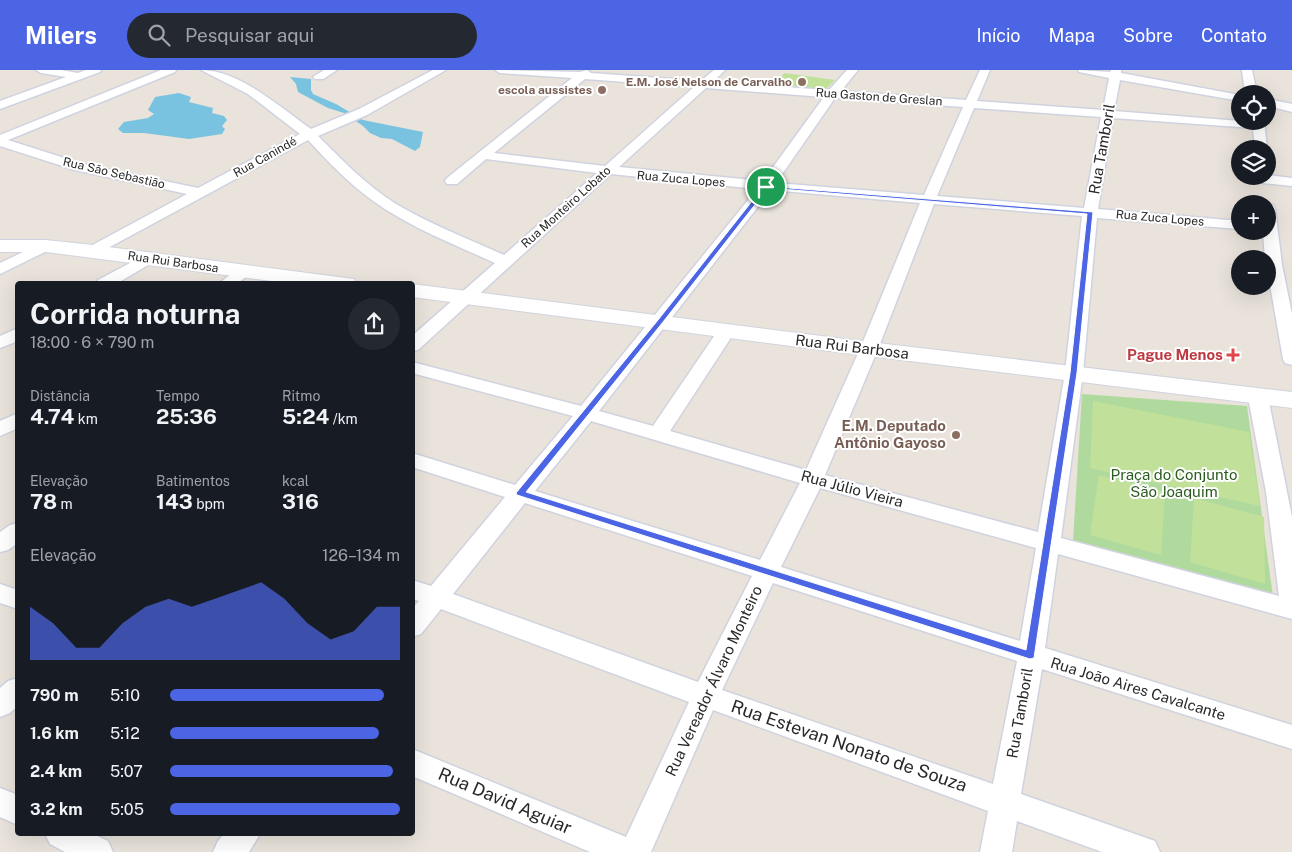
<!DOCTYPE html>
<html lang="pt">
<head>
<meta charset="utf-8">
<style>
	body { margin:0; font-family:"Public Sans",sans-serif; background:#242831; color:#f1f3f6; height:100vh; display:flex; flex-direction:column; font-size:19px; white-space:nowrap }
	* { box-sizing:border-box; margin:0 }
	p { font-size:16px; color:#9ea1a6 }
	.icon { flex:none; width:28px; height:28px; fill:none; stroke:currentColor; stroke-width:2; stroke-linecap:round; stroke-linejoin:round }
	.map { position:relative; flex:1; overflow:hidden }
	.details { position:absolute; left:15px; top:211px; width:400px; height:555px; display:flex; flex-direction:column; background:#171b24; border-radius:5px; box-shadow:0 5px 20px #0002 }
	.details>* { flex:none }
	.tools { position:absolute; left:1231px; top:15px; display:grid; gap:10px }
	.tools a { display:grid; place-items:center; width:45px; height:45px; border-radius:50%; background:#171b24; box-shadow:0 5px 20px #0002; font-size:25px }
	.pin { position:absolute; display:grid; place-items:center; width:42px; height:42px; color:#fff; margin:-21px; border:2px solid #fff; border-radius:50%; box-shadow:0 1px 5px #0007 }
	.round { display:grid; place-items:center; flex:none; width:52px; height:52px; border-radius:26px; background:#242831 }
	.summary { display:flex; align-items:center; justify-content:space-between; height:85px; padding:0 15px }
	h1 { font-size:28px; font-weight:700; line-height:38px }
	.metrics { display:grid; grid-template-columns:repeat(3,1fr); gap:8px; height:85px; padding:5px 15px }
	.metrics div { display:grid; align-content:center }
	.metrics b { font-size:21px; font-weight:700 }
	.metrics small { font-size:14px; font-weight:400 }
	.metrics p { font-size:14px }
	.chart { height:140px; padding:10px 15px }
	.chart p { display:flex; justify-content:space-between }
	.chart svg { width:100%; height:90px; margin-top:5px; fill:#4c65e5; opacity:.7 }
	ul { padding:0 15px; list-style:none; font-size:16px }
	li { display:grid; grid-template-columns:80px 60px 1fr; align-items:center; height:38px }
	li i { height:12px; border-radius:6px; background:#4c65e5 }
	header { display:flex; align-items:center; gap:30px; box-sizing:border-box; height:70px; padding:0 25px; background:#4c65e5; color:#fff }
	header strong { font-size:24px }
	nav { display:flex; gap:28px; margin-inline-start:auto; font-size:18px }
	.search { width:350px; height:45px; background:#242831; display:flex; align-items:center; gap:12px; box-sizing:border-box; padding:0 18px; border-radius:28px; color:#9ea1a6; font-size:19px }
	.map>svg:first-child { display:block }
	.green { fill:#b0da9d }
	.pitch { fill:#c1e09a }
	.water { fill:#79c3e0 }
	.lines { fill:none; stroke-linecap:round; stroke-linejoin:round }
	.minor-casing { stroke:#d0d3df; stroke-width:3 }
	.tertiary-casing { stroke:#d0d3df; stroke-width:2 }
	.minor { fill:#fff; fill-rule:evenodd }
	.tertiary { fill:#fff; fill-rule:evenodd }
	.route { fill:#4c65e5; stroke:#fff; fill-rule:evenodd }
	.education-dot { fill:#8d6e63; stroke:#fff; stroke-width:2 }
	.health-dot { fill:#e0444e; stroke:#fff; stroke-width:2 }
	.labels { text-anchor:middle; stroke-width:4; stroke-linejoin:round; paint-order:stroke }
	.far-education-label { font-size:12px; font-weight:bold; fill:#785e54; stroke:#fff; text-anchor:end }
	.far-street-label { font-size:12px; fill:#282828; stroke:#fff }
	.street-label { font-size:15px; fill:#282828; stroke:#fff }
	.health-label { font-size:15px; font-weight:bold; fill:#be3a42; stroke:#fff; text-anchor:end }
	.education-label { font-size:15px; font-weight:bold; fill:#785e54; stroke:#fff; text-anchor:end }
	.park-label { font-size:15px; fill:#2c5c21; stroke:#fff }
	.near-street-label { font-size:18px; fill:#282828; stroke:#fff }
</style>
</head>
<body>
<header>
<strong>Milers</strong>
<div class="search"><svg class="icon" aria-label="search" viewBox="0 0 24 24"><circle cx="10" cy="10" r="6"/><path d="M15 15l6 6"/></svg>Pesquisar aqui</div>
<nav><a>Início</a><a>Mapa</a><a>Sobre</a><a>Contato</a></nav>
</header>
<div class="map">
<svg width="1292" height="782" viewBox="0 0 1292 782">
	<rect width="100%" height="100%" fill="#e9e3db"/>
	<!-- green -->
	<path class="green" d="M1082,324L1247,336L1273,527L1073,471Z"/>
	<!-- pitch -->
	<g class="pitch">
		<path d="M785,3L835,10L825,20L774,13Z"/>
		<path d="M1093,331L1249,362L1260,436L1090,398Z"/>
		<path d="M1099,405L1165,422L1161,485L1090,465Z"/>
		<path d="M1194,428L1264,447L1265,514L1190,492Z"/>
	</g>
	<!-- water -->
	<g class="water">
		<path d="M290,7L311,9V20L313,24L336,34L363,50L423,62L420,77L415,81L392,69L381,68L370,63L363,56L344,43L328,38L298,22L296,14Z"/>
		<path d="M179,23L191,27L189,32L213,38L212,43L224,46L227,50L222,56L225,59L222,64L189,69L144,63H123L118,59L124,52L148,48L154,44L148,40L155,27Z"/>
	</g>
	<g class="lines">
		<defs>
			<g id="minor">
				<path d="M36,0H61L78,3L86,0H101L100,2L0,39V31L66,7L41,3Z"/>
				<path d="M161,0H176L175,2L8,70L83,94L198,118L300,64L248,24L201,0C239,0 280,37 311,59L359,39L433,0H446L367,45L318,66C342,90 366,115 396,134C430,154 468,169 504,185L597,103L486,89L457,114H447L445,111L447,108L572,8L500,3L495,0L580,2L587,0L591,3L701,11L714,0H725L713,12L829,20L847,0H858L841,21L966,30L980,0H990L977,31L1103,40L1109,8L1079,2L1078,0L1110,2L1111,0H1121V3L1240,25V31L1120,10L1114,41L1240,51H1264L1267,79H1255L1253,58L1113,48L1098,139L1240,151V159L1097,148L1083,303L1061,468L1279,526L1266,422L1248,327L1251,323L1258,321L1265,323L1268,327L1292,447V549L1058,484L1045,578L1292,655V679L1042,599L1021,724L1155,771L1160,782H1102L1017,751L1012,782H980L988,741L713,640L651,782H590L412,706V679L626,767L689,632L441,539L421,564L412,567V538L419,531L412,529V510L431,516L505,427L412,397V383L515,415L573,346L412,303V292L581,336L757,119L611,104L418,280L412,281V266L495,193C458,176 419,161 385,139C355,120 331,95 308,70L93,186L87,184L85,181L87,178L187,124L75,100L0,76V65ZM585,9L694,17L605,96L494,83ZM706,18L824,27L763,111L619,97ZM835,28L963,37L924,125L776,113ZM974,38L1101,47L1084,138L937,126ZM771,120L920,133L860,279L806,400L670,361L736,260L733,256L727,255L721,256L653,356L599,341ZM934,134L1082,146L1065,303L1038,462L825,405L878,279ZM591,351L800,413L760,490L535,421ZM820,418L1036,478L1020,571L781,497ZM525,433L752,506L698,612L453,524ZM773,513L1017,591L993,714L722,620Z"/>
				<path d="M324,0H337L323,9H315L313,7Z"/>
				<path d="M1242,0H1252L1257,24H1245Z"/>
				<path d="M1268,29L1292,34V42L1268,36Z"/>
				<path d="M1268,105L1292,108V116L1263,113L1256,109L1258,106Z"/>
				<path d="M1268,134L1273,135L1275,138L1282,195L1292,244V295L1285,293L1283,289L1268,203V189H1265L1263,161H1268Z"/>
				<path d="M46,171L51,173L54,176L51,179L0,204V193Z"/>
				<path d="M149,183L155,185L157,188L155,191L116,214H96L98,210Z"/>
				<path d="M244,197L250,199L252,202L237,214H218L238,199Z"/>
				<path d="M18,258V271L0,278V266Z"/>
				<path d="M18,343V358L0,366V351Z"/>
				<path d="M18,453V473L8,480L0,482V462L10,455Z"/>
				<path d="M0,514L18,520V539L0,533Z"/>
				<path d="M18,608V636L10,643L0,647V618L8,611Z"/>
				<path d="M0,718L18,725V755L0,747Z"/>
				<path d="M45,764H93L108,771L113,782H65L50,774Z"/>
				<path d="M224,764H260L249,782H213L218,771Z"/>
			</g>
			<g id="tertiary">
				<path d="M0,170H46L93,175L346,208L354,209L357,214H295L46,182H0Z"/>
				<path d="M411,214H412L869,272L1292,322V338L869,286L412,227Z"/>
			</g>
		</defs>
		<!-- minor casing -->
		<use href="#minor" class="minor-casing"/>
		<!-- tertiary casing -->
		<use href="#tertiary" class="tertiary-casing"/>
		<!-- minor -->
		<use href="#minor" class="minor"/>
		<!-- tertiary -->
		<use href="#tertiary" class="tertiary"/>
	</g>
	<!-- route -->
	<path class="route" d="M764,116L1093,142L1077,303L1034,588L1030,589L517,425L516,423L658,250ZM768,118L1087,144L1070,303L1026,580L526,422L663,252Z"/>
	<!-- markers -->
	<g class="education-dot">
		<circle cx="802" cy="12" r="5"/>
		<circle cx="602" cy="20" r="5"/>
		<circle cx="956" cy="365" r="5"/>
	</g>
	<path class="health-dot" d="M1230.5 277.5h5v5h5v5h-5v5h-5v-5h-5v-5h5z"/>
	<g class="labels">
		<!-- far-education labels -->
		<g class="far-education-label">
			<text x="792" y="16">E.M. José Nelson de Carvalho</text>
			<text x="592" y="24">escola aussistes</text>
		</g>
		<!-- far-street labels -->
		<g class="far-street-label">
			<text transform="translate(879 27) rotate(4)" y="4">Rua Gaston de Greslan</text>
			<text transform="translate(265 87) rotate(-29)" y="4">Rua Canindé</text>
			<text transform="translate(114 103) rotate(13)" y="4">Rua São Sebastião</text>
			<text transform="translate(681 109) rotate(5)" y="4">Rua Zuca Lopes</text>
			<text transform="translate(566 137) rotate(-42)" y="4">Rua Monteiro Lobato</text>
			<text transform="translate(1160 148) rotate(5)" y="4">Rua Zuca Lopes</text>
			<text transform="translate(173 192) rotate(8)" y="4">Rua Rui Barbosa</text>
		</g>
		<!-- street labels -->
		<g class="street-label">
			<text transform="translate(1102 79) rotate(-80)" y="5">Rua Tamboril</text>
			<text transform="translate(852 277) rotate(7)" y="5">Rua Rui Barbosa</text>
			<text transform="translate(852 419) rotate(15)" y="5">Rua Júlio Vieira</text>
			<text transform="translate(714 611) rotate(-65)" y="5">Rua Vereador Álvaro Monteiro</text>
			<text transform="translate(1138 619) rotate(17)" y="5">Rua João Aires Cavalcante</text>
			<text transform="translate(1020 643) rotate(-80)" y="5">Rua Tamboril</text>
		</g>
		<!-- health labels -->
		<g class="health-label">
			<text x="1223" y="290">Pague Menos</text>
		</g>
		<!-- education labels -->
		<g class="education-label">
			<text x="946" y="361">E.M. Deputado<tspan x="946" dy="17">Antônio Gayoso</tspan></text>
		</g>
		<!-- park labels -->
		<g class="park-label">
			<text x="1174" y="410">Praça do Conjunto<tspan x="1174" dy="17">São Joaquim</tspan></text>
		</g>
		<!-- near-street labels -->
		<g class="near-street-label">
			<text transform="translate(849 676) rotate(19)" y="6">Rua Estevan Nonato de Souza</text>
			<text transform="translate(505 731) rotate(23)" y="6">Rua David Aguiar</text>
		</g>
	</g>
</svg>
<div class="tools">
<a><svg class="icon" aria-label="locate" viewBox="0 0 24 24"><circle cx="12" cy="12" r="6"/><path d="M12 2v4M12 18v4M2 12h4M18 12h4"/></svg></a>
<a><svg class="icon" aria-label="layers" viewBox="0 0 24 24"><path d="M12 4l9 5-9 5-9-5zM3 14l9 5 9-5"/></svg></a>
<a>+</a>
<a>−</a>
</div>
<div class="pin" style="left:766px;top:117px;background:#1e9e55"><svg class="icon" aria-label="arrive" viewBox="0 0 24 24"><path d="M6 21V4h12l-3 4 3 4H6"/></svg></div>
<section class="details">
<div class="summary"><div><h1>Corrida noturna</h1><p>18:00 · 6 × 790 m</p></div><a class="round"><svg class="icon" aria-label="share" viewBox="0 0 24 24"><path d="M12 15V3M7 8l5-5 5 5M5 13v7h14v-7"/></svg></a></div>
<div class="metrics">
<div><p>Distância</p><b>4.74<small> km</small></b></div>
<div><p>Tempo</p><b>25:36</b></div>
<div><p>Ritmo</p><b>5:24<small> /km</small></b></div>
</div>
<div class="metrics">
<div><p>Elevação</p><b>78<small> m</small></b></div>
<div><p>Batimentos</p><b>143<small> bpm</small></b></div>
<div><p>kcal</p><b>316</b></div>
</div>
<div class="chart"><p><span>Elevação</span>126–134 m</p>
<svg viewBox="0 0 160 44" preserveAspectRatio="none"><path d="M0 44V18L10 26L20 38L30 38L40 26L50 18L60 14L70 18L80 14L90 10L100 6L110 14L120 26L130 34L140 30L150 18L160 18V44z"/></svg>
</div>
<ul>
<li><b>790 m</b>5:10<i style="width:93%"></i></li>
<li><b>1.6 km</b>5:12<i style="width:91%"></i></li>
<li><b>2.4 km</b>5:07<i style="width:97%"></i></li>
<li><b>3.2 km</b>5:05<i style="width:100%"></i></li>
</ul>
</section>
</div>
</body>
</html>
